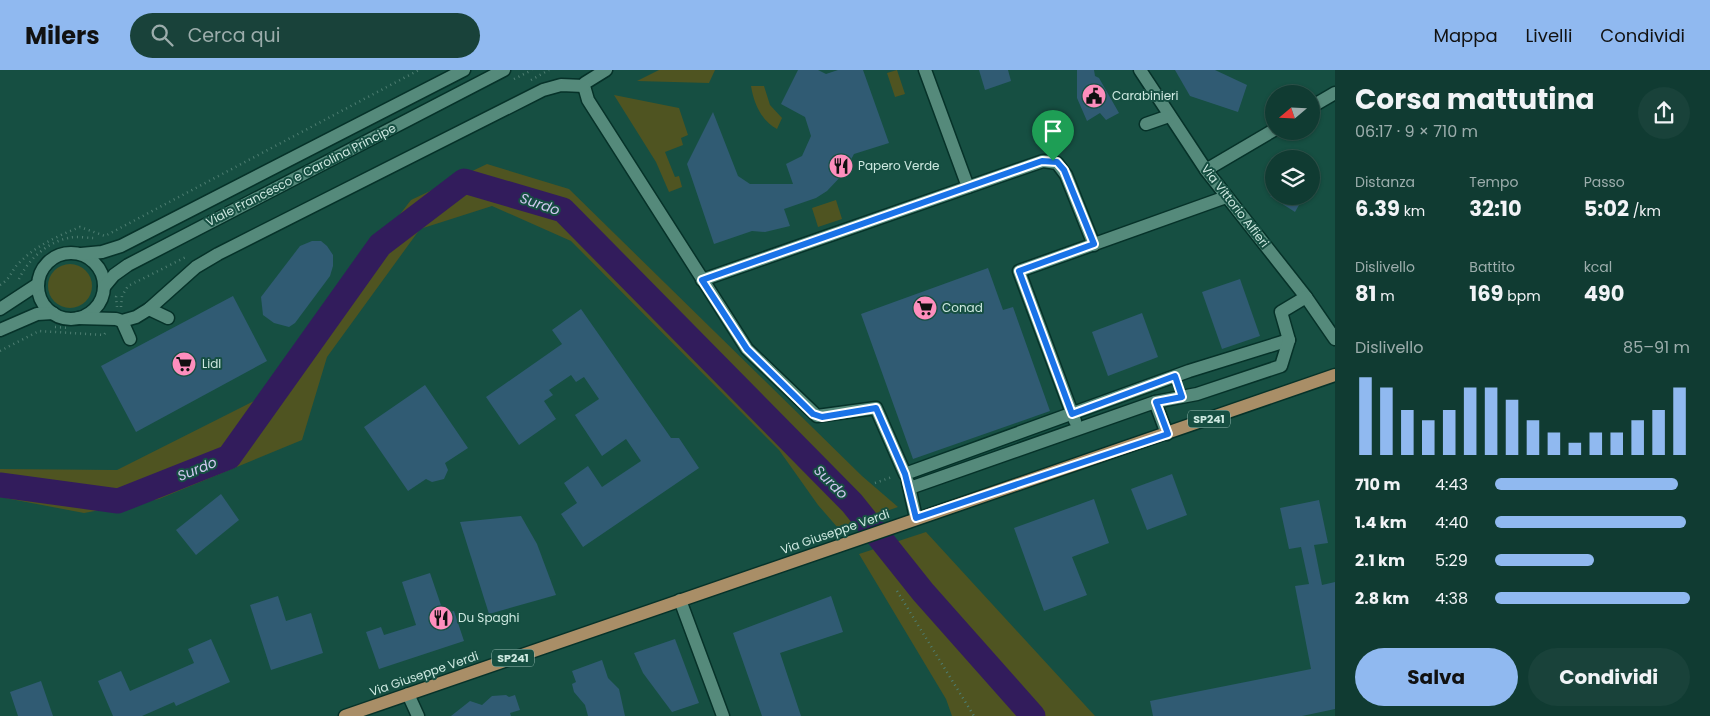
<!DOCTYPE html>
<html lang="it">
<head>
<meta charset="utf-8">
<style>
	body { margin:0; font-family:Poppins,sans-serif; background:#19423a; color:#f1f3f6; height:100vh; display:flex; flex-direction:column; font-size:19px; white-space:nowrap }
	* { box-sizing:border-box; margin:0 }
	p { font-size:16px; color:#9cadac }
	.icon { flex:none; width:28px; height:28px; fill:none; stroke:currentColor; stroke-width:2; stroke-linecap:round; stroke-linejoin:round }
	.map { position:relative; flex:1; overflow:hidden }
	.side { display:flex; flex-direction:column; background:#103b32; width:375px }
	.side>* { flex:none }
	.needle { width:32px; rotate:251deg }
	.fabs { position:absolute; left:1265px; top:15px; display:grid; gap:10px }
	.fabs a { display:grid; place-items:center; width:55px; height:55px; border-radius:50%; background:#103b32; box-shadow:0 1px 4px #0004,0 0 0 1px #30554d; font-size:25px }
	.pin { position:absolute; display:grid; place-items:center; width:42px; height:42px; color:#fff; margin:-51px -21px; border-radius:50% 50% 50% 0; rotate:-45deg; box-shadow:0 0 5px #0007 }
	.pin .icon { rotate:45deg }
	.round { display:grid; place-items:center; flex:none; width:52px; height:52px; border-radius:26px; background:#19423a }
	.overview { display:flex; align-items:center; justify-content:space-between; height:85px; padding:0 20px }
	h1 { font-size:28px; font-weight:700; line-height:38px }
	.figures { display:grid; grid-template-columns:repeat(3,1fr); gap:8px; height:85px; padding:5px 20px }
	.figures div { display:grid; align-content:center }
	.figures b { font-size:21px; font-weight:700 }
	.figures small { font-size:14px; font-weight:400 }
	.figures p { font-size:14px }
	.chart { height:140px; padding:10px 20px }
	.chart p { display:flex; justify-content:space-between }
	.chart svg { width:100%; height:90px; margin-top:5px; stroke:#90b9f0; stroke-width:6 }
	.button { display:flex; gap:10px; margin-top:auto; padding:10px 20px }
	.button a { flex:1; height:58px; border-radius:30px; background:#90b9f0; color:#111; font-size:20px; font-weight:700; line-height:58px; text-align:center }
	.button a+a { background:#19423a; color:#f1f3f6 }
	ul { padding:0 20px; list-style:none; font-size:16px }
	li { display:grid; grid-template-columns:80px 60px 1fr; align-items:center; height:38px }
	li i { height:12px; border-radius:6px; background:#90b9f0 }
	header { display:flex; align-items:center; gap:30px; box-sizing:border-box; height:70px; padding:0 25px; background:#90b9f0; color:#111 }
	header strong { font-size:24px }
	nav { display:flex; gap:28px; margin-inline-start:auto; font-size:18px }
	.search { width:350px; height:45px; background:#19423a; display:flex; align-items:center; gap:12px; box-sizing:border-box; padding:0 18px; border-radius:28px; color:#9cadac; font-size:19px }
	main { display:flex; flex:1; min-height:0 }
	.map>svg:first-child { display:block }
	.green { fill:#4f5421 }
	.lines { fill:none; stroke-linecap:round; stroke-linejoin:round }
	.river { stroke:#321c5c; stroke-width:25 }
	.building { fill:#305b73 }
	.minor-casing { stroke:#063229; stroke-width:15 }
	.major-casing { stroke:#063229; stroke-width:15 }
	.path { stroke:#4e7e72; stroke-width:2.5; stroke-dasharray:1 4; stroke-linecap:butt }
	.minor { stroke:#558a7b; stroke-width:12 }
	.major { stroke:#a98e67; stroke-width:12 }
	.route-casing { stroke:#fff; stroke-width:10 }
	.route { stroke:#1a73e8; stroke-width:6 }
	.labels { text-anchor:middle; stroke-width:4; stroke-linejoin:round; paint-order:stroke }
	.shield { fill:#164f42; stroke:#97bbb1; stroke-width:1 }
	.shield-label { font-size:11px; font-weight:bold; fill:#cee9e1 }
	.poi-label { font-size:12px; fill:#cee9e1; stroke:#164f42; text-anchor:start }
	.street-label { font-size:12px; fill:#cee9e1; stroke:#164f42 }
	.water-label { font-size:14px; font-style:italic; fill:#d0c9f0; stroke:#164f42 }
</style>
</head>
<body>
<header>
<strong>Milers</strong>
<div class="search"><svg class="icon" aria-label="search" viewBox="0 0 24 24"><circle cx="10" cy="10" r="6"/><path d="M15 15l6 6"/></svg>Cerca qui</div>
<nav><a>Mappa</a><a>Livelli</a><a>Condividi</a></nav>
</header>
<main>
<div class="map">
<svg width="1335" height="646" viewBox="0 0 1335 646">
	<rect width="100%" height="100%" fill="#164f42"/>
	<!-- green -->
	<g class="green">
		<path d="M659,0H715L709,13L637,11Z"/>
		<path d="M897,0L905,24L895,27L887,3Z"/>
		<path d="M751,16H764L770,35L782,48L777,59C761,50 754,34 751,16Z"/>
		<path d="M614,25L679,38L688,65L681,68L683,75L665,82L675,107L679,106L682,117L669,122L656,92Z"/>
		<path d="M487,94L569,119L862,406L898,437L838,458L818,435L779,380L571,171L492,136L420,159L327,287L302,370L159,429L84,443L0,427V399L117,400L256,330L411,130Z"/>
		<path d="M836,130L842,149L818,157L812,138Z"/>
		<circle cx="70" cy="216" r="22"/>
		<path d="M926,462L1095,646H952L946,629L859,484Z"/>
	</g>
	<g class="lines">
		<!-- river -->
		<path class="river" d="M0,415L118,431L229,387L380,175L464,111L563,140L852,433L923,522L1033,646"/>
	</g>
	<!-- building -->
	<g class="building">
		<path d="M798,0H818L826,4L838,0H863L889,73L854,84L844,103L827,121L816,128L784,139L790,156L765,162L752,161L714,174L687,94L713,42L738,106L750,114H793L786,94L802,86L811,66L805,47L781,34Z"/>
		<path d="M979,0H1008L1011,11L985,20Z"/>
		<path d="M1077,0H1094L1095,6L1099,8L1119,43L1106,50L1100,43L1087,51L1077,28Z"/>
		<path d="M1175,0H1215L1247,15L1238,42L1190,26Z"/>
		<path d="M1270,126H1304L1295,142Z"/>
		<path d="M312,171H321L327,176L333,185V196L330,206L295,253L289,257L274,253L263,245L261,227L300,176Z"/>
		<path d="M988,198L1003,240L1013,237L1050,341L913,389L861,244Z"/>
		<path d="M1240,209L1260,266L1222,279L1202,222Z"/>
		<path d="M233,226L267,291L136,362L101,296Z"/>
		<path d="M581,239L671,368H679L699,398L583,477L561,444L577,433L564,413L588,396L602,417L641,391L626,369L602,386L575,345L599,329L584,307L576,312L571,305L549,320L553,325L544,331L556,349L519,375L486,327L562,274L552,260Z"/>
		<path d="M1142,243L1158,287L1108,306L1092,262Z"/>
		<path d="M425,315L468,378L445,393L448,400L444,409L432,412L426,409L408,421L364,357Z"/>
		<path d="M1172,404L1187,445L1147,460L1131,419Z"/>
		<path d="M221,424L239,450L196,485L176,460Z"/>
		<path d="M1094,429L1109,473L1072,487L1087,525L1044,541L1014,458Z"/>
		<path d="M1319,430L1328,473L1314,475L1322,515L1335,512V639L1302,646H1153L1150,631L1311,599L1295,516L1309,514L1301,477L1289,479L1280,438Z"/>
		<path d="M521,446L537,474L556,525L489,544L460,452Z"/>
		<path d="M430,503L444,544L454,541L464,571L379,599L366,562L381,557L384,565L416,555L402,512Z"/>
		<path d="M278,526L286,551L311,543L323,583L271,600L250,535Z"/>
		<path d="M831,526L843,562L780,583L801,646H762L733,563Z"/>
		<path d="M211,569L230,612L176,636L174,632L142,646H113L98,611L121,601L130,621L194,593L188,579Z"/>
		<path d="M675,569L699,633L672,642L643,603L634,583Z"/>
		<path d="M602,590L608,608L619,619L625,646H588L585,635L574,622L572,614L576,612L572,601Z"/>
		<path d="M41,611L53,646H18L10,622Z"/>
		<path d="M506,625L509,627L515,625L520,640L510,643L511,646H451L470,631L482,635L492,626Z"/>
	</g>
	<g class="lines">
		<defs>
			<g id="minor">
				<path d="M606,0L585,13L584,16L588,30L747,279L817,346L876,338L905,404L1189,301L1289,270"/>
				<path d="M1140,0L1206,100L1306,227L1335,269"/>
				<path d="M1311,37L1335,23"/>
				<path d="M1146,54L1169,46"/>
				<path d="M1206,100L1274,60"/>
				<path d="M968,117L1043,91L1057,93L1066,105L1094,175"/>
				<circle cx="71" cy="216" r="33"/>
				<path d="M81,184L102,182L121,176L464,0"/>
				<path d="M702,210L968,117L925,0"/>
				<path d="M104,217L114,205L128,195L504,0"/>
				<path d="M0,239L38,214"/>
				<path d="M149,239L168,248"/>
				<path d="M78,248L116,249L122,251L136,247L149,239L196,197L218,184L543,20L561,15L584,16"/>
				<path d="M122,251L130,269"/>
				<path d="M0,260L37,244L53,243"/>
				<path d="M1155,332L1167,364"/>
				<path d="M1075,351L1019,201L1226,127"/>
				<path d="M908,412L916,448"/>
				<path d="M910,418L1155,332L1197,324L1281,296L1289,270L1281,242L1306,227"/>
				<path d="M680,530L723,646"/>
				<path d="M408,624L418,646"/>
			</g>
			<path id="major" d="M345,646L1335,305"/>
		</defs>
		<!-- minor casing -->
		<use href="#minor" class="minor-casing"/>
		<!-- major casing -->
		<use href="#major" class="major-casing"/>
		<!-- path -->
		<g class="path">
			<path d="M514,9L532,0"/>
			<path d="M531,10L549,0"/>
			<path d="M19,209C28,190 46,173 68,168C76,166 87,168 95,168"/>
			<path d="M0,215C11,209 11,200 20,192C37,175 58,166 80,157L105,166L419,0"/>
			<path d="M117,237L116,227L118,223"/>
			<path d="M121,237L122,226L128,216L188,186"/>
			<path d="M55,257L69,258"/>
			<path d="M0,281L39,261L104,265L106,262"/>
			<path d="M875,413L892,407"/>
			<path d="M897,521L974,646"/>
		</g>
		<!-- minor -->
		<use href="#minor" class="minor"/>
		<!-- major -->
		<use href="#major" class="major"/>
	</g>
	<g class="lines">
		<defs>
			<path id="route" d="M1042,91L1057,92L1064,100L1094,174L1019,201L1072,344L1175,306L1182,327L1156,332L1168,364L916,448L905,404L876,338L822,347L813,344L747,279L702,210Z"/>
		</defs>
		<!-- route casing -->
		<use href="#route" class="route-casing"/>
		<!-- route -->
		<use href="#route" class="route"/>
	</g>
	<!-- icons -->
	<defs>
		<symbol id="civic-disc" viewBox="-11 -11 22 22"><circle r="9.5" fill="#fe8ebd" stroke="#164f42"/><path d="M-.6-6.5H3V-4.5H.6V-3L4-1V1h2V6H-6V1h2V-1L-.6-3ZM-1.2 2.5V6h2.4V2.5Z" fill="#111"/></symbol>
		<symbol id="restaurant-disc" viewBox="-11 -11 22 22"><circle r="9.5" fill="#fe8ebd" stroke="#164f42"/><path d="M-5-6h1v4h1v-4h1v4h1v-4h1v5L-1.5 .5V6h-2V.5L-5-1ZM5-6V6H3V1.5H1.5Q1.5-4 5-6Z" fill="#111"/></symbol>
		<symbol id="supermarket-disc" viewBox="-11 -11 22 22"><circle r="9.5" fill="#fe8ebd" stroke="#164f42"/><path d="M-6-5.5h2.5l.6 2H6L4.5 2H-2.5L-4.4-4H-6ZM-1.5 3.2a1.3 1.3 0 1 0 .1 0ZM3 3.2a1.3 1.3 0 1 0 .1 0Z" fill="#111"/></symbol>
	</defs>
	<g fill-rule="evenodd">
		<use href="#civic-disc" x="1080" y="12" width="28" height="28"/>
		<use href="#restaurant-disc" x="827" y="82" width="28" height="28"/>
		<use href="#supermarket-disc" x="911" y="224" width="28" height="28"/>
		<use href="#supermarket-disc" x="170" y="280" width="28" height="28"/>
		<use href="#restaurant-disc" x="427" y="534" width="28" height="28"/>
	</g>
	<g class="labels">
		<!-- shield labels -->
		<g class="shield">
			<rect x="1188" y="340.5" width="42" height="17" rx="4"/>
			<rect x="492" y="579.5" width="42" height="17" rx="4"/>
		</g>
		<g class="shield-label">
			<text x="1209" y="353">SP241</text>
			<text x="513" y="592">SP241</text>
		</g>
		<!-- poi labels -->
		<g class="poi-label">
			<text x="1112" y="30">Carabinieri</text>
			<text x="858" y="100">Papero Verde</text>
			<text x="942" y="242">Conad</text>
			<text x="202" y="298">Lidl</text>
			<text x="458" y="552">Du Spaghi</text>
		</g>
		<!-- street labels -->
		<g class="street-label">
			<text transform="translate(301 105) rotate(-27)" y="4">Viale Francesco e Carolina Principe</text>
			<text transform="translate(1235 136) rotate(52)" y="4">Via Vittorio Alfieri</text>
			<text transform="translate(835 462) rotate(-19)" y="4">Via Giuseppe Verdi</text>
			<text transform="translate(424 604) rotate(-19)" y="4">Via Giuseppe Verdi</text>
		</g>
		<!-- water labels -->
		<g class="water-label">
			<text transform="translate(540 134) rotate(19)" y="5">Surdo</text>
			<text transform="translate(197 399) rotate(-22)" y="5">Surdo</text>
			<text transform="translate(831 412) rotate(45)" y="5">Surdo</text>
		</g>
	</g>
</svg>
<div class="fabs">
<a><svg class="needle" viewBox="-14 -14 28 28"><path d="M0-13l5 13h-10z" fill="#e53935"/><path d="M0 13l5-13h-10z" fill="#9cadac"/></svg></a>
<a><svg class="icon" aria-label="layers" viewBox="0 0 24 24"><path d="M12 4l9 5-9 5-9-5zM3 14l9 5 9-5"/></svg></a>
</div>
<div class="pin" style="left:1053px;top:91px;background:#1e9e55"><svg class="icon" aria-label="arrive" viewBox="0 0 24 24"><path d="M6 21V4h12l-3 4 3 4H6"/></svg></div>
</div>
<section class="side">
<div class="overview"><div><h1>Corsa mattutina</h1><p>06:17 · 9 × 710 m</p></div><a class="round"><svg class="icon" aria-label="share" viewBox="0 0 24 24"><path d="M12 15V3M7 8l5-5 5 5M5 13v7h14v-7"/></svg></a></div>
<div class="figures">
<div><p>Distanza</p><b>6.39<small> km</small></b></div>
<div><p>Tempo</p><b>32:10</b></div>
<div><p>Passo</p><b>5:02<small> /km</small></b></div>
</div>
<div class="figures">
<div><p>Dislivello</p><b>81<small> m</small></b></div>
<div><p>Battito</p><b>169<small> bpm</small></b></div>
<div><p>kcal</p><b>490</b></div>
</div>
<div class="chart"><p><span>Dislivello</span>85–91 m</p>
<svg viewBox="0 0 160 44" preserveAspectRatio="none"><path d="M5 44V6M15 44V11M25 44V22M35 44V27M45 44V22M55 44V11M65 44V11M75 44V17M85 44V27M95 44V33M105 44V38M115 44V33M125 44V33M135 44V27M145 44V22M155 44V11"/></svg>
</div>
<ul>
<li><b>710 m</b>4:43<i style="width:94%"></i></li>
<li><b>1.4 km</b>4:40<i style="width:98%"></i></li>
<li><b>2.1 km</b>5:29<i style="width:51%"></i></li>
<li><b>2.8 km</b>4:38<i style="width:100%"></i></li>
</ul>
<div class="button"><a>Salva</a><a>Condividi</a></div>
</section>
</main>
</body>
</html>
